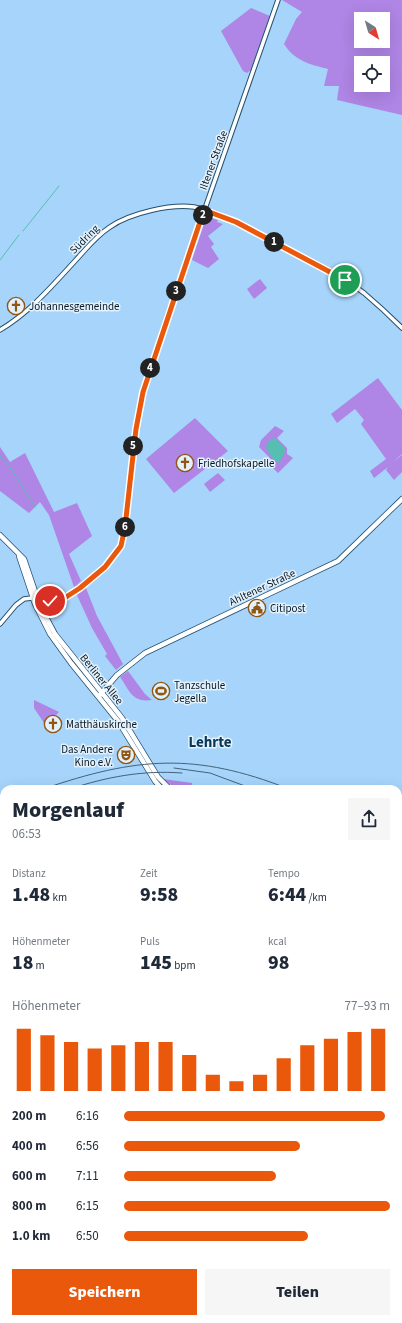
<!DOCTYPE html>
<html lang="de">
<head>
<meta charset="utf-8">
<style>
	body { margin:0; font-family:"Source Sans 3",sans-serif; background:#f6f6f7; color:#1f2937; height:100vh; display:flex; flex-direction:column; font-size:15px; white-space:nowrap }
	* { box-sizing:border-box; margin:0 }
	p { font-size:13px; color:#747a83 }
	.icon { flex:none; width:22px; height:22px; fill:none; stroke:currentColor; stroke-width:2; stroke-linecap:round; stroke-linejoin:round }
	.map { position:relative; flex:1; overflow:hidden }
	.panel { position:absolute; left:0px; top:785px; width:402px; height:538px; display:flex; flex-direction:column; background:#fff; border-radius:12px 12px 0 0; box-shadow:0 4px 16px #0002 }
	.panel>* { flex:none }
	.needle { width:26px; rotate:143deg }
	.buttons { position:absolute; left:354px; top:12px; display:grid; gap:8px }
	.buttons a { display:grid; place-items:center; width:36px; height:36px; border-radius:0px; background:#fff; box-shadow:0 4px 16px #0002; font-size:20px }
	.pin { position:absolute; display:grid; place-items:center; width:34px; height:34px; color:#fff; margin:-17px; border:2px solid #fff; border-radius:50%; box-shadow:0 1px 4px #0007 }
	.km { position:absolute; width:20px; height:20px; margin:-10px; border-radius:50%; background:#222; color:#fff; font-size:11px; line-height:20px; text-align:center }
	.round { display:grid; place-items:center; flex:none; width:42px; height:42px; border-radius:0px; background:#f6f6f7 }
	.headline { display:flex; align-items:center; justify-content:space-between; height:68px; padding:0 12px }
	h1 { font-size:22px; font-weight:800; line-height:30px }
	.stats { display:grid; grid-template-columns:repeat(3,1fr); gap:6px; height:68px; padding:4px 12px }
	.stats div { display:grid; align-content:center }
	.stats b { font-size:20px; font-weight:800 }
	.stats small { font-size:11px; font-weight:400 }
	.stats p { font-size:11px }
	.chart { height:112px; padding:8px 12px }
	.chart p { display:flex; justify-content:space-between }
	.chart svg { width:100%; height:72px; margin-top:4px; stroke:#ea580c; stroke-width:6 }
	.button { display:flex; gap:8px; margin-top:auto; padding:8px 12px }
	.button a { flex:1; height:46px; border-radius:0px; background:#ea580c; color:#fff; font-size:16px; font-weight:800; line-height:46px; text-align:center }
	.button a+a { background:#f6f6f7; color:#1f2937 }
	ul { padding:0 12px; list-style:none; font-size:13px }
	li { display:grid; grid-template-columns:64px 48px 1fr; align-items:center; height:30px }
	li i { height:10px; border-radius:5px; background:#ea580c }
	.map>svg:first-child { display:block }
	.green { fill:#af85e5; fill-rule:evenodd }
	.water { fill:#55bfb1 }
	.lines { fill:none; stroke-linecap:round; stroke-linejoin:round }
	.stream { stroke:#55bfb1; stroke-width:1 }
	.minor-casing { stroke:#244f6e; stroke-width:5.5 }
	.major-casing { stroke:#244f6e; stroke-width:6 }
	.minor { stroke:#fff; stroke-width:3.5 }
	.major { stroke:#fff; stroke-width:4.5 }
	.rail { stroke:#456279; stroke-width:1 }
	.route-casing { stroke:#fff; stroke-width:8 }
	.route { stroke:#ea580c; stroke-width:5 }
	.labels { text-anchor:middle; stroke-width:3; stroke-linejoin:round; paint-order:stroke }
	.street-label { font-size:11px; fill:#071926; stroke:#e3f1fc }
	.poi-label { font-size:11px; fill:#071926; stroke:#e3f1fc; text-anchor:start }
	.district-label { font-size:15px; font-weight:bold; fill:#093856; stroke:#e3f1fc }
</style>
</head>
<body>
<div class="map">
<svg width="402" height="1323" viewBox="0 0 402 1323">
	<rect width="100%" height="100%" fill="#a6d4fa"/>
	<!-- green -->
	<g class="green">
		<path d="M282,0H402V115L337,100L339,86H324L328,69C309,64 295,61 284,44L296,19L302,12ZM361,19H383V41H361ZM361,63H383V85H361Z"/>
		<path d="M251,8L270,16L251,70L247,73L243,71L221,31Z"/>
		<path d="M210,218L218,220L217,222L223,224L208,236L214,244L211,247L219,259L208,268L192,260L205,221Z"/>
		<path d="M260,279L267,288L254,299L247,289Z"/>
		<path d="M378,378L402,410V454L393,462L402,455V472L394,480L386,470L388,467L374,478L370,471L386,459L361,424L364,420L355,409L337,423L331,414Z"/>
		<path d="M195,418L228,451L174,493L146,459Z"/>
		<path d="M275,426L284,431L277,438L287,448V454L293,458L278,473L269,464L273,461L259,447L261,440Z"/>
		<path d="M0,447L10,462L25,453L54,512L77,503L92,536L69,554L81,581L74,587L49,515L40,502L29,513L0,491Z"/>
		<path d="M218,473L225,480L210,492L204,484Z"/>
		<path d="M86,588L97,616L123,664L116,670L105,656L107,654L92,628L77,595Z"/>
		<path d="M128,671L145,694L152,700C132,703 130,691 120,677Z"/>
		<path d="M34,700L59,712L46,726L34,708Z"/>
		<path d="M163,779L192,783L193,789H177Z"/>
		<path d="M4,920V1068H0V924Z"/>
		<path d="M4,1116V1319H44L43,1323H0V1132Z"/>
	</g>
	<!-- water -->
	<path class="water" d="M275,438L286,450L279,463L272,458L266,447L269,441Z"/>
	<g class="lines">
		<!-- stream -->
		<g class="stream">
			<path d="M23,231L59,186"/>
			<path d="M0,260L19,235"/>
			<path d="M0,456L6,461L35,507"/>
			<path d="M0,938L4,927"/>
		</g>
		<defs>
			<g id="minor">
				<path d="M0,330C30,312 51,287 75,261C86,249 96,236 110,227C130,213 170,204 194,207C221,212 248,228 272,241C303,257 336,272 364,293C377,304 390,316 402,328"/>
				<path d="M0,624L16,605L24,599L32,598L55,601L65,598L105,567L121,546L125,527L136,429L143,392L167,317L278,0"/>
				<path d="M0,841L4,840"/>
			</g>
			<g id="major">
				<path d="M0,535L24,559L40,606L55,634L122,718L158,777L170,789"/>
				<path d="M19,556L35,604L50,634L71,663L118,721L155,781L162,789"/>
				<path d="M43,611L44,604L50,601"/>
				<path d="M99,696L117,675L145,653L338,561L402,499"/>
				<path d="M398,881L402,884"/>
			</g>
		</defs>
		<!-- minor casing -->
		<use href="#minor" class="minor-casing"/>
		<!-- major casing -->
		<use href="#major" class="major-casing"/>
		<!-- minor -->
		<use href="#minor" class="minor"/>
		<!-- major -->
		<use href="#major" class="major"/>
		<!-- rail -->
		<g class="rail">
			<path d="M174,768L210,773L253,789"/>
			<path d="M43,789C137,757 195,752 289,789"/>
			<path d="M70,789C106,777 143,770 182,773"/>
			<path d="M0,805L4,804"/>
			<path d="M0,813L4,811"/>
			<path d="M398,820H402"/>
			<path d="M398,834H402"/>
			<path d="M398,863L402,867"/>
		</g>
	</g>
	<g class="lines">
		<defs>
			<path id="route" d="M50,601L63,599L80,588L105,567L121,546L125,527L136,429L143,392L204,210L236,222L345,280"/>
		</defs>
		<!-- route casing -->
		<use href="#route" class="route-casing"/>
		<!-- route -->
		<use href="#route" class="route"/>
	</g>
	<!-- icons -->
	<defs>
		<symbol id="church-ring" viewBox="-11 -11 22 22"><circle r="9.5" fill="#e3f1fc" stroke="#905612" stroke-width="1.5"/><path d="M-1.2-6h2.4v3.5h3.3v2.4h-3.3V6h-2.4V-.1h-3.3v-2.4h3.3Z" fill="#905612"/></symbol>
		<symbol id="civic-ring" viewBox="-11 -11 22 22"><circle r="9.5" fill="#e3f1fc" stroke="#905612" stroke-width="1.5"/><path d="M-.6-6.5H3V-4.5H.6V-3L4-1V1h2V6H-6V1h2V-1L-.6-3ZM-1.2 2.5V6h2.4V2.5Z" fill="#905612"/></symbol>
		<symbol id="stadium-ring" viewBox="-11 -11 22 22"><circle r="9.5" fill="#e3f1fc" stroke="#905612" stroke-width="1.5"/><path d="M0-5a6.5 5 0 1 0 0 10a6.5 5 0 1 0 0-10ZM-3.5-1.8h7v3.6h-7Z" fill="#905612"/></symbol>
		<symbol id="theatre-ring" viewBox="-11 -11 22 22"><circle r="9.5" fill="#e3f1fc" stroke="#905612" stroke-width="1.5"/><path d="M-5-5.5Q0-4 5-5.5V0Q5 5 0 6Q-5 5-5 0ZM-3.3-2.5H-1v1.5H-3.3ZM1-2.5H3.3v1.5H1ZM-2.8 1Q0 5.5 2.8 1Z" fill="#905612"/></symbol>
	</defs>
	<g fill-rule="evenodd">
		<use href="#church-ring" x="6" y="296" width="20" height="20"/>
		<use href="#church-ring" x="175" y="453" width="20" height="20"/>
		<use href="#civic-ring" x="247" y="598" width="20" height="20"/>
		<use href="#stadium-ring" x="151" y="681" width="20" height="20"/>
		<use href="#church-ring" x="43" y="714" width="20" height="20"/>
		<use href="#theatre-ring" x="116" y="745" width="20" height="20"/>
	</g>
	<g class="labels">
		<!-- street labels -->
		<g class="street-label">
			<text transform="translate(213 160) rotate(-70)" y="4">Iltener Straße</text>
			<text transform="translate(84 239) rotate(-45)" y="4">Südring</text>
			<text transform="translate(262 587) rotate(-25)" y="4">Ahltener Straße</text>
			<text transform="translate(102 679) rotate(51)" y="4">Berliner Allee</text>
		</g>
		<!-- poi labels -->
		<g class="poi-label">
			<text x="29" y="310">Johannesgemeinde</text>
			<text x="198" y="467">Friedhofskapelle</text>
			<text x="270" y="612">Citipost</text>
			<text x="174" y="689">Tanzschule<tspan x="174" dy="13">Jegella</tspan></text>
			<text x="66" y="728">Matthäuskirche</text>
			<text x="113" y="753" text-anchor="end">Das Andere<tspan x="113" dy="13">Kino e.V.</tspan></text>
		</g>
		<!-- district labels -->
		<g class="district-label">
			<text x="210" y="747">Lehrte</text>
		</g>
	</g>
</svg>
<div class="buttons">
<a><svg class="needle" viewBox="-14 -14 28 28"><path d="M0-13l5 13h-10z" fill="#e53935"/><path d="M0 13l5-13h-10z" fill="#747a83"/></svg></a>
<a><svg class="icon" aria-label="locate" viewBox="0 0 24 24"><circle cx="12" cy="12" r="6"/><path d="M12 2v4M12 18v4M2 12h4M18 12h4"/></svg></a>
</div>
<div class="pin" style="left:345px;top:280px;background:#1e9e55"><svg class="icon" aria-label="arrive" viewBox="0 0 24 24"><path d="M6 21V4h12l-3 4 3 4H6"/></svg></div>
<div class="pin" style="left:50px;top:601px;background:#d93025"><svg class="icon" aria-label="check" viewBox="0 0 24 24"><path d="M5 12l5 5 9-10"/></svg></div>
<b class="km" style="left:274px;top:242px">1</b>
<b class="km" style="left:203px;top:215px">2</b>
<b class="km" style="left:176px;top:291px">3</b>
<b class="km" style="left:150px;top:368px">4</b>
<b class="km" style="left:133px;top:446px">5</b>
<b class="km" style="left:125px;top:527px">6</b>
<section class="panel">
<div class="headline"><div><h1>Morgenlauf</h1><p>06:53</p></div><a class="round"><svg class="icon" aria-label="share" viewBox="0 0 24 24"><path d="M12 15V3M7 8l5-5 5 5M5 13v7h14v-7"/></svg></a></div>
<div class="stats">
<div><p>Distanz</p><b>1.48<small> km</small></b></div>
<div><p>Zeit</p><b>9:58</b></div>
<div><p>Tempo</p><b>6:44<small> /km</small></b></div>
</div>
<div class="stats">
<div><p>Höhenmeter</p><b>18<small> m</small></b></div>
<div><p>Puls</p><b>145<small> bpm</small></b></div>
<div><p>kcal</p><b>98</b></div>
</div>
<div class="chart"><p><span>Höhenmeter</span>77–93 m</p>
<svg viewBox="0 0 160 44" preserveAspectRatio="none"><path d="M5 44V6M15 44V10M25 44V14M35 44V18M45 44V16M55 44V14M65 44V14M75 44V22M85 44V34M95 44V38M105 44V34M115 44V24M125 44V16M135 44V12M145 44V8M155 44V6"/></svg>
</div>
<ul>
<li><b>200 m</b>6:16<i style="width:98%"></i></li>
<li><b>400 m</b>6:56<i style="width:66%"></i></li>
<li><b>600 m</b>7:11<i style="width:57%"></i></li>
<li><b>800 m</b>6:15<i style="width:100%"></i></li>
<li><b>1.0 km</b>6:50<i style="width:69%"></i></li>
</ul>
<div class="button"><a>Speichern</a><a>Teilen</a></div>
</section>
</div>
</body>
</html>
